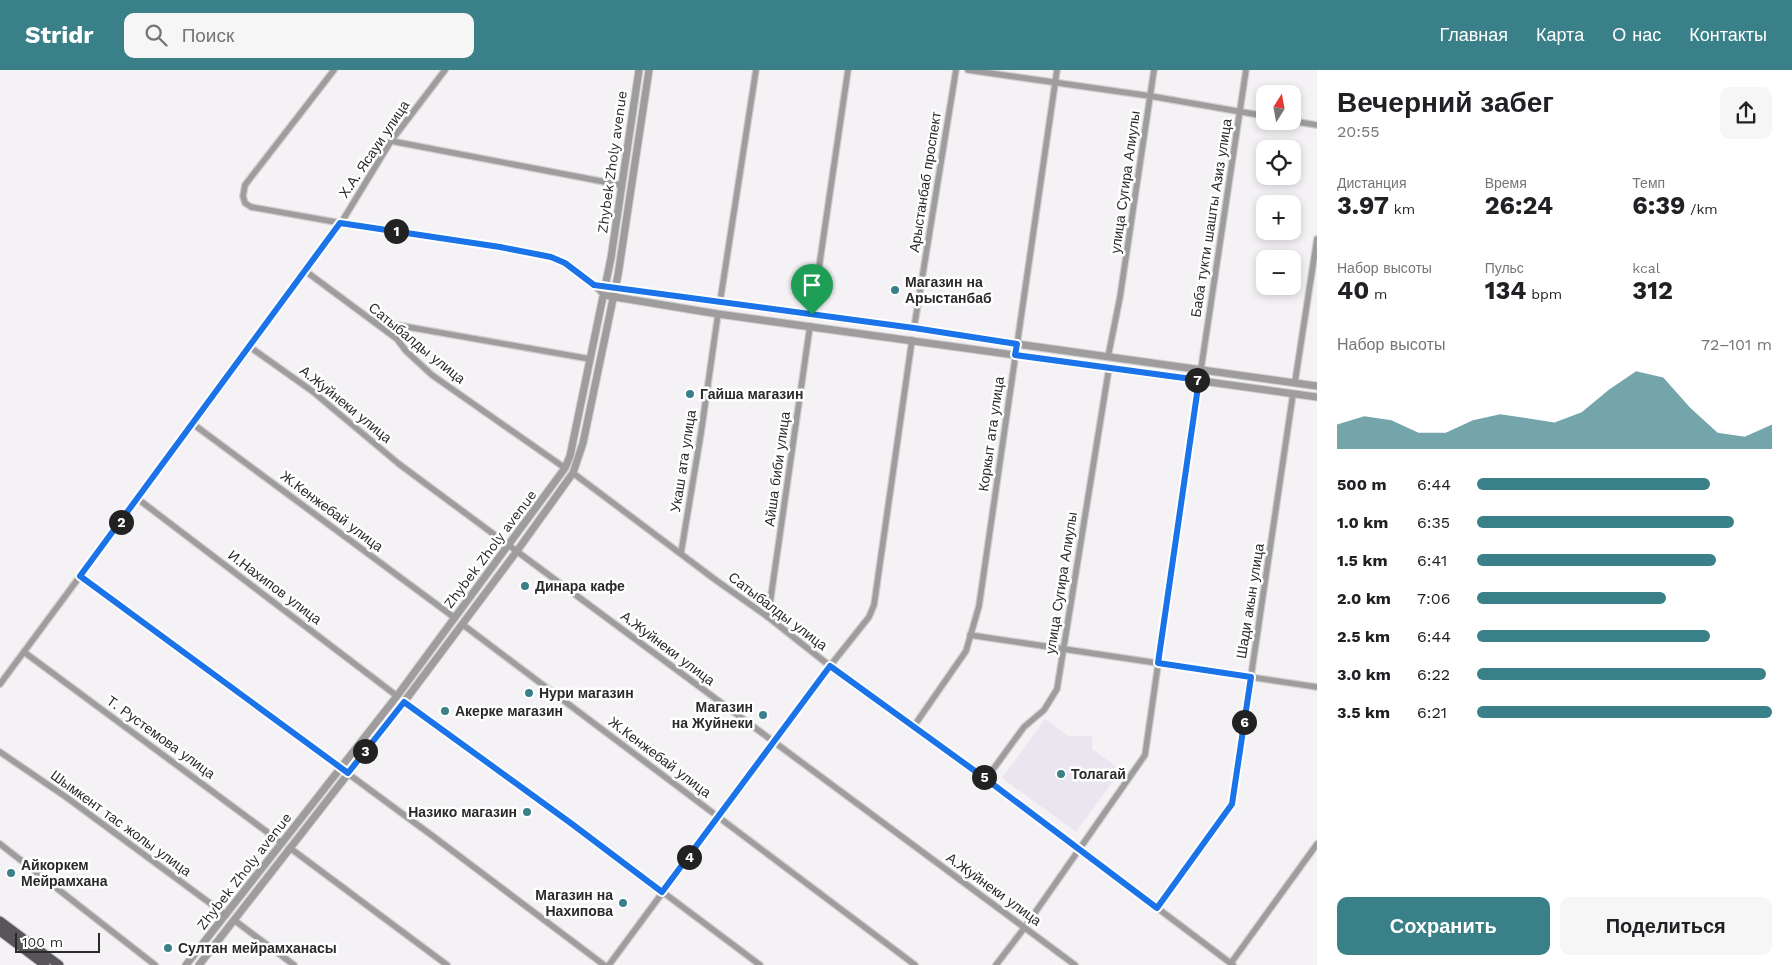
<!DOCTYPE html>
<html lang="ru">
<head>
<meta charset="utf-8">
<style>
	body { margin:0; font-family:"Work Sans",sans-serif; background:#f6f6f6; color:#202124; height:100vh; display:flex; flex-direction:column; font-size:19px; white-space:nowrap }
	* { box-sizing:border-box; margin:0 }
	p { font-size:16px; color:#757577 }
	.icon { flex:none; width:28px; height:28px; fill:none; stroke:currentColor; stroke-width:2; stroke-linecap:round; stroke-linejoin:round }
	.map { position:relative; flex:1; overflow:hidden }
	.panel { display:flex; flex-direction:column; background:#fff; width:475px }
	.panel>* { flex:none }
	.needle { width:32px; rotate:11deg }
	.fabs { position:absolute; left:1256px; top:15px; display:grid; gap:10px }
	.fabs a { display:grid; place-items:center; width:45px; height:45px; border-radius:10px; background:#fff; box-shadow:0 2px 8px #0003; font-size:25px }
	.scale { position:absolute; left:15px; bottom:12px; width:85px; box-sizing:border-box; padding-left:5px; border:2px solid #2a2a2b; border-top:0; font-size:14px; line-height:18px; white-space:nowrap; color:#2a2a2b; -webkit-text-stroke:4px #fff; paint-order:stroke }
	.pin { position:absolute; display:grid; place-items:center; width:42px; height:42px; color:#fff; margin:-51px -21px; border-radius:50% 50% 50% 0; rotate:-45deg; box-shadow:0 0 5px #0007 }
	.pin .icon { rotate:45deg }
	.km { position:absolute; width:25px; height:25px; margin:-12px; border-radius:50%; background:#222; color:#fff; font-size:14px; line-height:25px; text-align:center }
	.round { display:grid; place-items:center; flex:none; width:52px; height:52px; border-radius:10px; background:#f6f6f6 }
	.overview { display:flex; align-items:center; justify-content:space-between; height:85px; padding:0 20px }
	h1 { font-size:28px; font-weight:700; line-height:38px }
	.metrics { display:grid; grid-template-columns:repeat(3,1fr); gap:8px; height:85px; padding:5px 20px }
	.metrics div { display:grid; align-content:center }
	.metrics b { font-size:25px; font-weight:700 }
	.metrics small { font-size:14px; font-weight:400 }
	.metrics p { font-size:14px }
	.chart { height:140px; padding:10px 20px }
	.chart p { display:flex; justify-content:space-between }
	.chart svg { width:100%; height:90px; margin-top:5px; fill:#398088; opacity:.7 }
	.action { display:flex; gap:10px; margin-top:auto; padding:10px 20px }
	.action a { flex:1; height:58px; border-radius:10px; background:#398088; color:#fff; font-size:20px; font-weight:700; line-height:58px; text-align:center }
	.action a+a { background:#f6f6f6; color:#202124 }
	ul { padding:0 20px; list-style:none; font-size:16px }
	li { display:grid; grid-template-columns:80px 60px 1fr; align-items:center; height:38px }
	li i { height:12px; border-radius:6px; background:#398088 }
	header { display:flex; align-items:center; gap:30px; box-sizing:border-box; height:70px; padding:0 25px; background:#398088; color:#fff }
	header strong { font-size:24px }
	nav { display:flex; gap:28px; margin-inline-start:auto; font-size:18px }
	.search { width:350px; height:45px; background:#f6f6f6; display:flex; align-items:center; gap:12px; box-sizing:border-box; padding:0 18px; border-radius:10px; color:#757577; font-size:19px }
	main { display:flex; flex:1; min-height:0 }
	.map>svg:first-child { display:block }
	.built { fill:#eae5ef }
	.lines { fill:none; stroke-linecap:round; stroke-linejoin:round }
	.minor-casing { stroke:#d0ced1; stroke-width:8 }
	.tertiary-casing { stroke:#d0ced1; stroke-width:9 }
	.primary-casing { stroke:#d0ced1; stroke-width:11 }
	.minor { stroke:#9e9c9d; stroke-width:5.5 }
	.tertiary { stroke:#9e9c9d; stroke-width:7 }
	.primary { stroke:#585658; stroke-width:9 }
	.route-casing { stroke:#fff; stroke-width:10 }
	.route { stroke:#1a73e8; stroke-width:6 }
	.poi-dot { fill:#398088; stroke:#fff; stroke-width:2 }
	.labels { text-anchor:middle; stroke-width:5; stroke-linejoin:round; paint-order:stroke }
	.street-label { font-size:14px; fill:#2a2a2b; stroke:#fff }
	.poi-label { font-size:14px; font-weight:bold; fill:#2a2a2b; stroke:#fff; text-anchor:start }
</style>
</head>
<body>
<header>
<strong>Stridr</strong>
<div class="search"><svg class="icon" aria-label="search" viewBox="0 0 24 24"><circle cx="10" cy="10" r="6"/><path d="M15 15l6 6"/></svg>Поиск</div>
<nav><a>Главная</a><a>Карта</a><a>О нас</a><a>Контакты</a></nav>
</header>
<main>
<div class="map">
<svg width="1317" height="895" viewBox="0 0 1317 895">
	<rect width="100%" height="100%" fill="#f4f2f5"/>
	<!-- built -->
	<path class="built" d="M1045,649L1068,666H1092V679L1121,700L1076,762L1002,708Z"/>
	<g class="lines">
		<defs>
			<g id="minor">
				<path d="M445,0L391,71L341,153L500,177L551,187L565,193L594,215L604,225"/>
				<path d="M968,0L1150,26L1265,46"/>
				<path d="M1292,51L1317,55"/>
				<path d="M391,71L621,115"/>
				<path d="M304,200L397,269L406,281L432,305L565,398"/>
				<path d="M720,232L756,0"/>
				<path d="M812,245L848,0"/>
				<path d="M374,251L590,289"/>
				<path d="M914,258L956,0"/>
				<path d="M250,277L312,321L399,394L1075,895"/>
				<path d="M1108,287L1120,227L1154,0"/>
				<path d="M1201,299L1246,0"/>
				<path d="M1295,312L1317,169"/>
				<path d="M193,354L455,548"/>
				<path d="M573,403L717,511L768,547L830,596L986,709L1233,895"/>
				<path d="M138,429L397,626"/>
				<path d="M681,483L701,363L718,244"/>
				<path d="M80,506L434,767L604,895"/>
				<path d="M768,547L810,256"/>
				<path d="M462,554L915,895"/>
				<path d="M970,565L1317,617"/>
				<path d="M24,582L282,773"/>
				<path d="M0,614L250,277L304,200L341,153L251,137L245,133L243,126L245,115L334,0"/>
				<path d="M404,632L572,754L760,895"/>
				<path d="M914,656L966,581L979,536L1057,0"/>
				<path d="M0,682L66,727L226,845"/>
				<path d="M986,709L1024,657L1044,640L1057,619L1109,298"/>
				<path d="M0,774L155,895"/>
				<path d="M290,778L447,895"/>
				<path d="M1157,838L1232,734L1293,324"/>
				<path d="M234,850L294,895"/>
				<path d="M1231,893L1317,774"/>
				<path d="M609,895L830,596L869,547L874,535L912,270"/>
				<path d="M996,895L1025,857L1145,685L1199,310"/>
			</g>
			<g id="tertiary">
				<path d="M612,218L914,258L1017,274L1317,316"/>
				<path d="M609,226L718,244L1317,327"/>
				<path d="M186,895L397,626L565,398L570,386L611,188L639,0"/>
				<path d="M199,895L404,632L517,481L573,403L583,373L618,205L649,0"/>
			</g>
			<g id="primary">
				<path d="M0,851L59,895"/>
				<path d="M0,861L45,895"/>
			</g>
		</defs>
		<!-- minor casing -->
		<use href="#minor" class="minor-casing"/>
		<!-- tertiary casing -->
		<use href="#tertiary" class="tertiary-casing"/>
		<!-- primary casing -->
		<use href="#primary" class="primary-casing"/>
		<!-- minor -->
		<use href="#minor" class="minor"/>
		<!-- tertiary -->
		<use href="#tertiary" class="tertiary"/>
		<!-- primary -->
		<use href="#primary" class="primary"/>
	</g>
	<g class="lines">
		<defs>
			<path id="route" d="M340,153L500,177L551,187L565,193L594,215L914,258L1017,274L1015,285L1199,310L1158,593L1251,607L1232,734L1157,838L986,709L830,596L662,822L572,754L404,632L348,703L80,506Z"/>
		</defs>
		<!-- route casing -->
		<use href="#route" class="route-casing"/>
		<!-- route -->
		<use href="#route" class="route"/>
	</g>
	<!-- markers -->
	<g class="poi-dot">
		<circle cx="895" cy="220" r="5"/>
		<circle cx="690" cy="324" r="5"/>
		<circle cx="525" cy="516" r="5"/>
		<circle cx="529" cy="623" r="5"/>
		<circle cx="445" cy="641" r="5"/>
		<circle cx="763" cy="645" r="5"/>
		<circle cx="1061" cy="704" r="5"/>
		<circle cx="527" cy="742" r="5"/>
		<circle cx="11" cy="803" r="5"/>
		<circle cx="623" cy="833" r="5"/>
		<circle cx="168" cy="878" r="5"/>
	</g>
	<g class="labels">
		<!-- street labels -->
		<g class="street-label">
			<text transform="translate(374 79) rotate(-56)" y="5">Х.А. Ясауи улица</text>
			<text transform="translate(612 92) rotate(-82)" y="5">Zhybek Zholy avenue</text>
			<text transform="translate(925 112) rotate(-81)" y="5">Арыстанбаб проспект</text>
			<text transform="translate(1125 112) rotate(-82)" y="5">улица Сугира Алиулы</text>
			<text transform="translate(1211 148) rotate(-81)" y="5">Баба тукти шашты Азиз улица</text>
			<text transform="translate(417 273) rotate(39)" y="5">Сатыбалды улица</text>
			<text transform="translate(346 334) rotate(39)" y="5">А.Жуйнеки улица</text>
			<text transform="translate(991 364) rotate(-82)" y="5">Коркыт ата улица</text>
			<text transform="translate(683 391) rotate(-81)" y="5">Укаш ата улица</text>
			<text transform="translate(777 399) rotate(-82)" y="5">Айша биби улица</text>
			<text transform="translate(332 441) rotate(37)" y="5">Ж.Кенжебай улица</text>
			<text transform="translate(490 479) rotate(-53)" y="5">Zhybek Zholy avenue</text>
			<text transform="translate(1061 513) rotate(-81)" y="5">улица Сугира Алиулы</text>
			<text transform="translate(275 517) rotate(37)" y="5">И.Нахипов улица</text>
			<text transform="translate(1250 531) rotate(-81)" y="5">Шади акын улица</text>
			<text transform="translate(778 541) rotate(37)" y="5">Сатыбалды улица</text>
			<text transform="translate(668 578) rotate(37)" y="5">А.Жуйнеки улица</text>
			<text transform="translate(161 667) rotate(36)" y="5">Т. Рустемова улица</text>
			<text transform="translate(660 687) rotate(37)" y="5">Ж.Кенжебай улица</text>
			<text transform="translate(121 753) rotate(36)" y="5">Шымкент тас жолы улица</text>
			<text transform="translate(244 801) rotate(-52)" y="5">Zhybek Zholy avenue</text>
			<text transform="translate(994 819) rotate(36)" y="5">А.Жуйнеки улица</text>
		</g>
		<!-- poi labels -->
		<g class="poi-label">
			<text x="905" y="217">Магазин на<tspan x="905" dy="16">Арыстанбаб</tspan></text>
			<text x="700" y="329">Гайша магазин</text>
			<text x="535" y="521">Динара кафе</text>
			<text x="539" y="628">Нури магазин</text>
			<text x="753" y="642" text-anchor="end">Магазин<tspan x="753" dy="16">на Жуйнеки</tspan></text>
			<text x="455" y="646">Акерке магазин</text>
			<text x="1071" y="709">Толагай</text>
			<text x="517" y="747" text-anchor="end">Назико магазин</text>
			<text x="21" y="800">Айкоркем<tspan x="21" dy="16">Мейрамхана</tspan></text>
			<text x="613" y="830" text-anchor="end">Магазин на<tspan x="613" dy="16">Нахипова</tspan></text>
			<text x="178" y="883">Султан мейрамханасы</text>
		</g>
	</g>
</svg>
<div class="fabs">
<a><svg class="needle" viewBox="-14 -14 28 28"><path d="M0-13l5 13h-10z" fill="#e53935"/><path d="M0 13l5-13h-10z" fill="#757577"/></svg></a>
<a><svg class="icon" aria-label="locate" viewBox="0 0 24 24"><circle cx="12" cy="12" r="6"/><path d="M12 2v4M12 18v4M2 12h4M18 12h4"/></svg></a>
<a>+</a>
<a>−</a>
</div>
<div class="scale">100 m</div>
<div class="pin" style="left:812px;top:245px;background:#1e9e55"><svg class="icon" aria-label="arrive" viewBox="0 0 24 24"><path d="M6 21V4h12l-3 4 3 4H6"/></svg></div>
<b class="km" style="left:396px;top:161px">1</b>
<b class="km" style="left:121px;top:452px">2</b>
<b class="km" style="left:365px;top:681px">3</b>
<b class="km" style="left:689px;top:787px">4</b>
<b class="km" style="left:984px;top:707px">5</b>
<b class="km" style="left:1244px;top:652px">6</b>
<b class="km" style="left:1197px;top:310px">7</b>
</div>
<section class="panel">
<div class="overview"><div><h1>Вечерний забег</h1><p>20:55</p></div><a class="round"><svg class="icon" aria-label="share" viewBox="0 0 24 24"><path d="M12 15V3M7 8l5-5 5 5M5 13v7h14v-7"/></svg></a></div>
<div class="metrics">
<div><p>Дистанция</p><b>3.97<small> km</small></b></div>
<div><p>Время</p><b>26:24</b></div>
<div><p>Темп</p><b>6:39<small> /km</small></b></div>
</div>
<div class="metrics">
<div><p>Набор высоты</p><b>40<small> m</small></b></div>
<div><p>Пульс</p><b>134<small> bpm</small></b></div>
<div><p>kcal</p><b>312</b></div>
</div>
<div class="chart"><p><span>Набор высоты</span>72–101 m</p>
<svg viewBox="0 0 160 44" preserveAspectRatio="none"><path d="M0 44V32L10 28L20 30L30 36L40 36L50 30L60 27L70 29L80 31L90 26L100 15L110 6L120 9L130 24L140 36L150 38L160 32V44z"/></svg>
</div>
<ul>
<li><b>500 m</b>6:44<i style="width:79%"></i></li>
<li><b>1.0 km</b>6:35<i style="width:87%"></i></li>
<li><b>1.5 km</b>6:41<i style="width:81%"></i></li>
<li><b>2.0 km</b>7:06<i style="width:64%"></i></li>
<li><b>2.5 km</b>6:44<i style="width:79%"></i></li>
<li><b>3.0 km</b>6:22<i style="width:98%"></i></li>
<li><b>3.5 km</b>6:21<i style="width:100%"></i></li>
</ul>
<div class="action"><a>Сохранить</a><a>Поделиться</a></div>
</section>
</main>
</body>
</html>
